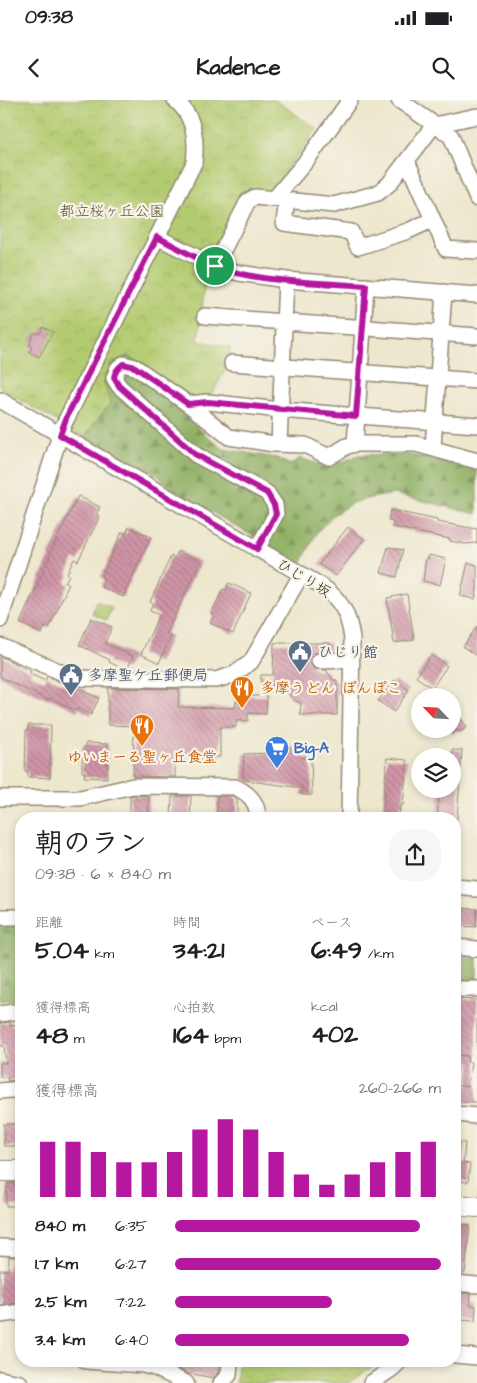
<!DOCTYPE html>
<html lang="ja">
<head>
<meta charset="utf-8">
<style>
	body { margin:0; font-family:"Architects Daughter","Klee One",sans-serif; background:#f6f6f6; color:#202124; height:100vh; display:flex; flex-direction:column; font-size:19px; white-space:nowrap }
	* { box-sizing:border-box; margin:0 }
	p { font-size:16px; color:#757577 }
	.icon { flex:none; width:28px; height:28px; fill:none; stroke:currentColor; stroke-width:2; stroke-linecap:round; stroke-linejoin:round }
	.map { position:relative; flex:1; overflow:hidden }
	.side { position:absolute; left:15px; top:712px; width:446px; height:555px; display:flex; flex-direction:column; background:#fff; border-radius:20px; box-shadow:0 2px 8px #0003 }
	.side>* { flex:none }
	.needle { width:32px; rotate:295deg }
	.fabs { position:absolute; left:411px; top:588px; display:grid; gap:10px }
	.fabs a { display:grid; place-items:center; width:50px; height:50px; border-radius:50%; background:#fff; box-shadow:0 2px 8px #0003; font-size:25px }
	.pin { position:absolute; display:grid; place-items:center; width:42px; height:42px; color:#fff; margin:-21px; border:2px solid #fff; border-radius:50%; box-shadow:0 1px 5px #0007 }
	.round { display:grid; place-items:center; flex:none; width:52px; height:52px; border-radius:20px; background:#f6f6f6 }
	.headline { display:flex; align-items:center; justify-content:space-between; height:85px; padding:0 20px }
	h1 { font-size:28px; font-weight:800; line-height:38px }
	.metrics { display:grid; grid-template-columns:repeat(3,1fr); gap:8px; height:85px; padding:5px 20px }
	.metrics div { display:grid; align-content:center }
	.metrics b { font-size:25px; font-weight:800 }
	.metrics small { font-size:14px; font-weight:400 }
	.metrics p { font-size:14px }
	.chart { height:140px; padding:10px 20px }
	.chart p { display:flex; justify-content:space-between }
	.chart svg { width:100%; height:90px; margin-top:5px; stroke:#b5179e; stroke-width:6 }
	ul { padding:0 20px; list-style:none; font-size:16px }
	li { display:grid; grid-template-columns:80px 60px 1fr; align-items:center; height:38px }
	li i { height:12px; border-radius:6px; background:#b5179e }
	.status { display:flex; justify-content:space-between; align-items:center; height:35px; padding:0 25px; background:#fff; direction:ltr }
	.status svg { height:14px; fill:currentColor }
	header { display:flex; justify-content:space-between; align-items:center; height:65px; padding:0 20px; background:#fff; font-size:22px; font-weight:800 }
	.map>svg:first-child { display:block }
	.forest { fill:url(#forest-firs); stroke:#646c40 }
	.park { fill:url(#park-crowns); stroke:#777a46 }
	.building { fill:url(#building-back-hatch) }
	.lines { fill:none; stroke-linecap:round; stroke-linejoin:round }
	.minor-casing { stroke:#948876; stroke-width:18 }
	.major-casing { stroke:#948876; stroke-width:22 }
	.minor { stroke:#fff; stroke-width:15 }
	.major { stroke:#fff; stroke-width:20 }
	.route-casing { stroke:#fff; stroke-width:10 }
	.route { stroke:#b5179e; stroke-width:6 }
	.labels { text-anchor:middle; stroke-width:4.5; stroke-linejoin:round; paint-order:stroke }
	.park-label { font-size:15px; fill:#595232; stroke:#f7f3e8 }
	.street-label { font-size:15px; fill:#3b2a1e; stroke:#f7f3e8 }
	.service-label { font-size:15px; font-weight:bold; fill:#4e5e75; stroke:#f7f3e8; text-anchor:start }
	.food-label { font-size:15px; font-weight:bold; fill:#c56008; stroke:#f7f3e8; text-anchor:start }
	.shop-label { font-size:15px; font-weight:bold; fill:#366cbe; stroke:#f7f3e8; text-anchor:start }
</style>
</head>
<body>
<div class="status"><b>09:38</b><svg viewBox="0 0 49 12"><path d="M0 12V9h3v3zM5 12V6h3v6zM10 12V3h3v9zM15 12V0h3v12zM26 1h20v11H26zM47 4h2v5h-2z"/></svg></div>
<header><svg class="icon" aria-label="back" viewBox="0 0 24 24"><path d="M15 5l-7 7 7 7"/></svg>Kadence<svg class="icon" aria-label="search" viewBox="0 0 24 24"><circle cx="10" cy="10" r="6"/><path d="M15 15l6 6"/></svg></header>
<div class="map">
<svg width="477" height="1283" viewBox="0 0 477 1283">
	<defs>
		<pattern id="forest-firs" width="22" height="20" patternUnits="userSpaceOnUse" patternTransform="scale(1.25)"><rect width="22" height="20" fill="#8eaf62"/><path d="M5 1l3.5 6h-7zM16 11l3.5 6h-7z" fill="#758f50"/></pattern>
		<pattern id="park-crowns" width="20" height="18" patternUnits="userSpaceOnUse" patternTransform="scale(1.25)"><rect width="20" height="18" fill="#b3cb6f"/><path d="M2 6a3 3 0 1 1 6 0M12 15a3 3 0 1 1 6 0" fill="none" stroke="#9bae60"/></pattern>
		<pattern id="building-back-hatch" width="6" height="6" patternUnits="userSpaceOnUse" patternTransform="scale(1.25)"><rect width="6" height="6" fill="#d095a8"/><path d="M-1 5l2 2M0 0l6 6M5-1l2 2" fill="none" stroke="#aa7a88"/></pattern>
	</defs>
	<rect width="100%" height="100%" fill="#f7f3e8"/>
	<filter id="ink" filterUnits="userSpaceOnUse"><feTurbulence type="fractalNoise" baseFrequency=".02" numOctaves="2"/><feDisplacementMap in="SourceGraphic" scale="10" xChannelSelector="R" yChannelSelector="G"/><feConvolveMatrix kernelMatrix="1 2 1 2 8 2 1 2 1" color-interpolation-filters="sRGB"/></filter>
	<filter id="wash" filterUnits="userSpaceOnUse"><feTurbulence type="fractalNoise" baseFrequency=".0096" numOctaves="4" result="noise"/><feDisplacementMap in="SourceGraphic" scale="20" xChannelSelector="R" yChannelSelector="G"/><feGaussianBlur stdDeviation="1.12" result="paint"/><feColorMatrix in="noise" values="0 0 0 0 0 0 0 0 0 0 0 0 0 0 0 0 0 1.4 0 .05"/><feComposite in="paint" operator="in"/></filter>
	<g filter="url(#wash)">
		<rect width="100%" height="100%" fill="#ede7cd"/>
		<!-- forest -->
		<g class="forest">
			<path d="M129,255L194,298L189,320L223,349L277,358L290,365L300,358L330,368L358,355L405,354L477,369V414L394,394L370,398L352,403L333,415L317,432L301,464L172,389L156,374L135,362L116,355L84,337L110,303L104,282L111,264Z"/>
			<path d="M0,825H21V902L9,900L0,901Z"/>
			<path d="M455,855L477,857V881H455Z"/>
		</g>
		<!-- park -->
		<g class="park">
			<path d="M0,0H275L317,29L270,92H245L206,174L198,241L230,247L229,264L211,295L194,298L128,255L111,264L104,282L110,303L84,337L0,288Z"/>
			<path d="M96,501L112,508L106,520L92,514Z"/>
			<path d="M239,1261H380L348,1283H236Z"/>
		</g>
		<g id="blocks">
			<!-- building -->
			<g class="building">
				<path d="M43,227L53,232L39,257L29,252L32,247L29,245L32,242L30,241L34,233H40Z"/>
				<path d="M78,396L100,407L96,415L100,416L78,461L74,459L67,474L69,475L65,483L69,484L49,528L45,527L42,534L20,523L50,456L49,455Z"/>
				<path d="M390,410L437,420V422L477,429V443L465,444L450,441V439L392,427L393,422L388,421Z"/>
				<path d="M129,427L151,437L123,497L101,487L104,479L101,477L122,432L126,434Z"/>
				<path d="M348,427L364,439L336,476L319,464Z"/>
				<path d="M388,447L403,450L397,477L381,473Z"/>
				<path d="M178,451L200,462L166,534L171,536L159,563L141,554L159,515L150,511L153,503L150,502L171,456L175,458Z"/>
				<path d="M429,455L446,459L440,485L423,481L426,458L428,459Z"/>
				<path d="M468,463L477,465V489L475,499L460,496Z"/>
				<path d="M229,483L251,493L233,534L210,523L214,515L211,514L223,489L226,490Z"/>
				<path d="M407,494L414,540L394,543L387,498Z"/>
				<path d="M91,518L112,527L105,543L133,557L127,569H123L109,562L110,560L79,545Z"/>
				<path d="M477,526V556L463,547Z"/>
				<path d="M274,543H330V551L315,553L311,557L310,562L314,569L326,570L333,580H337V615H300L301,603L293,600L289,595L286,588L261,587V575H273Z"/>
				<path d="M431,555L447,566L432,588L416,577Z"/>
				<path d="M0,556L31,571L30,574L45,581L47,576L71,587L86,590L85,592L99,598L91,615L78,608L77,611L49,598L48,600L0,577Z"/>
				<path d="M394,580L409,590L394,612L378,601Z"/>
				<path d="M108,588L179,589L178,607L235,608L236,601H244V596H267L266,614L248,613V621L236,620V627H220V657L175,658V677L133,676L134,626L108,625Z"/>
				<path d="M452,607L467,627L460,632L458,630L452,634Z"/>
				<path d="M28,625H51L50,678L28,677V672H25L26,630H28Z"/>
				<path d="M86,643L108,644L107,678L84,677L85,672H82V664L83,647L85,648Z"/>
				<path d="M288,645L302,658H311L312,695H302V688H295V687L243,680L244,654L278,653Z"/>
				<path d="M452,650H462L457,719H437L440,689H452Z"/>
				<path d="M387,658L407,660L403,705H400L399,719H382Z"/>
				<path d="M134,695L149,696L148,719H130V696Z"/>
				<path d="M172,696H191L190,719H171Z"/>
				<path d="M217,696H233L237,699V719H222V715L217,714Z"/>
				<path d="M455,808L477,809L476,827L455,826Z"/>
				<path d="M457,899L477,900V1002H455V985L468,987L471,962H467L468,956L455,955Z"/>
				<path d="M10,922L11,926L17,925L21,960V980L8,981L7,977H0V963H6L4,946H0V923Z"/>
				<rect x="4" y="1024" width="17" height="22"/>
				<path d="M455,1042L465,1043L463,1063L470,1064L468,1082L455,1081Z"/>
				<path d="M7,1083L21,1084V1106H6Z"/>
				<path d="M455,1124L470,1125L465,1173L455,1172Z"/>
				<path d="M9,1157H21V1203L0,1205V1170H8Z"/>
				<path d="M455,1192L471,1194L470,1205L476,1206L475,1221L455,1220Z"/>
				<path d="M175,1261H220L218,1273L214,1278L187,1273L174,1267Z"/>
			</g>
		</g>
	</g>
	<g filter="url(#ink)">
		<use href="#blocks" fill-opacity="0" stroke="#948876" stroke-width="1"/>
		<g class="lines">
			<defs>
				<g id="minor">
					<path d="M399,0L451,36L477,99"/>
					<path d="M407,61L446,149L477,151"/>
					<path d="M274,99L307,60L350,0"/>
					<path d="M287,100L284,123L351,132L358,147L408,131L432,120"/>
					<path d="M157,137L215,166L239,173L286,180L477,195"/>
					<path d="M215,166L248,101L255,97L334,105L378,93L389,84L434,25L477,16"/>
					<path d="M205,216L477,236"/>
					<path d="M232,263L477,281"/>
					<path d="M0,300L320,485C341,499 349,514 352,539L349,719"/>
					<path d="M188,304L208,302L280,310L477,325"/>
					<path d="M279,344L286,180"/>
					<path d="M355,344L366,186"/>
					<path d="M433,347L444,192"/>
					<path d="M257,449L276,414L275,405L267,393L196,355L119,286L114,278L118,268L123,264L135,267L188,304L229,337L274,344L305,345L329,357L347,346L355,344H416L477,361"/>
					<path d="M0,520L63,326L194,63C197,40 195,16 175,0"/>
					<path d="M0,546L75,578L216,580L233,575L251,562L301,475"/>
					<path d="M319,561L351,560"/>
					<path d="M0,698H80L133,686L235,687C249,693 258,702 258,719"/>
					<path d="M455,787L477,789"/>
					<path d="M0,817H21"/>
					<path d="M455,847L477,849"/>
					<path d="M455,889H477"/>
					<path d="M0,914L21,911"/>
					<path d="M0,991L21,989"/>
					<path d="M455,1014L477,1016"/>
					<path d="M0,1147L21,1148"/>
					<path d="M455,1183L477,1185"/>
					<path d="M0,1215L21,1212"/>
					<path d="M455,1255L477,1257"/>
					<path d="M86,1261L143,1265L155,1268L186,1283"/>
					<path d="M0,1279L20,1283"/>
					<path d="M221,1283L229,1275L230,1261"/>
					<path d="M371,1283L393,1268L400,1261"/>
				</g>
				<g id="major">
					<path d="M0,1071H21"/>
					<path d="M455,1105L477,1107"/>
				</g>
			</defs>
			<!-- minor casing -->
			<use href="#minor" class="minor-casing"/>
			<!-- major casing -->
			<use href="#major" class="major-casing"/>
			<!-- minor -->
			<use href="#minor" class="minor"/>
			<!-- major -->
			<use href="#major" class="major"/>
		</g>
	</g>
	<g class="lines" filter="url(#ink)">
		<defs>
			<path id="route" d="M157,137C179,148 202,163 226,170C268,183 322,182 366,186L356,316L208,302L188,304L135,267L123,264C118,268 115,271 114,278L119,286L196,355L267,393L274,405L276,414L257,449L60,335L67,316Z"/>
		</defs>
		<!-- route casing -->
		<use href="#route" class="route-casing"/>
		<!-- route -->
		<use href="#route" class="route"/>
	</g>
	<!-- icons -->
	<defs>
		<symbol id="civic-pin" viewBox="-11 -11 22 30"><path d="M0 17L-7.5 6A9.5 9.5 0 1 1 7.5 6Z" fill="#5c6f8a" stroke="#f7f3e8"/><path d="M-.6-6.5H3V-4.5H.6V-3L4-1V1h2V6H-6V1h2V-1L-.6-3ZM-1.2 2.5V6h2.4V2.5Z" fill="#fff"/></symbol>
		<symbol id="restaurant-pin" viewBox="-11 -11 22 30"><path d="M0 17L-7.5 6A9.5 9.5 0 1 1 7.5 6Z" fill="#e8710a" stroke="#f7f3e8"/><path d="M-5-6h1v4h1v-4h1v4h1v-4h1v5L-1.5 .5V6h-2V.5L-5-1ZM5-6V6H3V1.5H1.5Q1.5-4 5-6Z" fill="#fff"/></symbol>
		<symbol id="supermarket-pin" viewBox="-11 -11 22 30"><path d="M0 17L-7.5 6A9.5 9.5 0 1 1 7.5 6Z" fill="#3f7fe0" stroke="#f7f3e8"/><path d="M-6-5.5h2.5l.6 2H6L4.5 2H-2.5L-4.4-4H-6ZM-1.5 3.2a1.3 1.3 0 1 0 .1 0ZM3 3.2a1.3 1.3 0 1 0 .1 0Z" fill="#fff"/></symbol>
	</defs>
	<g fill-rule="evenodd">
		<use href="#civic-pin" x="286" y="538" width="28" height="38"/>
		<use href="#civic-pin" x="57" y="561" width="28" height="38"/>
		<use href="#restaurant-pin" x="228" y="574" width="28" height="38"/>
		<use href="#restaurant-pin" x="128" y="612" width="28" height="38"/>
		<use href="#supermarket-pin" x="263" y="634" width="28" height="38"/>
	</g>
	<g class="labels">
		<!-- park labels -->
		<g class="park-label">
			<text x="112" y="116">都立桜ヶ丘公園</text>
		</g>
		<!-- street labels -->
		<g class="street-label">
			<text transform="translate(304 478) rotate(31)" y="5">ひじり坂</text>
		</g>
		<!-- service labels -->
		<g class="service-label">
			<text x="318" y="557">ひじり館</text>
			<text x="88" y="580">多摩聖ケ丘郵便局</text>
		</g>
		<!-- food labels -->
		<g class="food-label">
			<text x="260" y="593">多摩うどん ぽんぽこ</text>
			<text x="142" y="662" text-anchor="middle">ゆいまーる聖ヶ丘食堂</text>
		</g>
		<!-- shop labels -->
		<g class="shop-label">
			<text x="294" y="653">Big-A</text>
		</g>
	</g>
</svg>
<div class="fabs">
<a><svg class="needle" viewBox="-14 -14 28 28"><path d="M0-13l5 13h-10z" fill="#e53935"/><path d="M0 13l5-13h-10z" fill="#757577"/></svg></a>
<a><svg class="icon" aria-label="layers" viewBox="0 0 24 24"><path d="M12 4l9 5-9 5-9-5zM3 14l9 5 9-5"/></svg></a>
</div>
<div class="pin" style="left:215px;top:166px;background:#1e9e55"><svg class="icon" aria-label="arrive" viewBox="0 0 24 24"><path d="M6 21V4h12l-3 4 3 4H6"/></svg></div>
<section class="side">
<div class="headline"><div><h1>朝のラン</h1><p>09:38 · 6 × 840 m</p></div><a class="round"><svg class="icon" aria-label="share" viewBox="0 0 24 24"><path d="M12 15V3M7 8l5-5 5 5M5 13v7h14v-7"/></svg></a></div>
<div class="metrics">
<div><p>距離</p><b>5.04<small> km</small></b></div>
<div><p>時間</p><b>34:21</b></div>
<div><p>ペース</p><b>6:49<small> /km</small></b></div>
</div>
<div class="metrics">
<div><p>獲得標高</p><b>48<small> m</small></b></div>
<div><p>心拍数</p><b>164<small> bpm</small></b></div>
<div><p>kcal</p><b>402</b></div>
</div>
<div class="chart"><p><span>獲得標高</span>260–266 m</p>
<svg viewBox="0 0 160 44" preserveAspectRatio="none"><path d="M5 44V17M15 44V17M25 44V22M35 44V27M45 44V27M55 44V22M65 44V11M75 44V6M85 44V11M95 44V22M105 44V33M115 44V38M125 44V33M135 44V27M145 44V22M155 44V17"/></svg>
</div>
<ul>
<li><b>840 m</b>6:35<i style="width:92%"></i></li>
<li><b>1.7 km</b>6:27<i style="width:100%"></i></li>
<li><b>2.5 km</b>7:22<i style="width:59%"></i></li>
<li><b>3.4 km</b>6:40<i style="width:88%"></i></li>
</ul>
</section>
</div>
</body>
</html>
